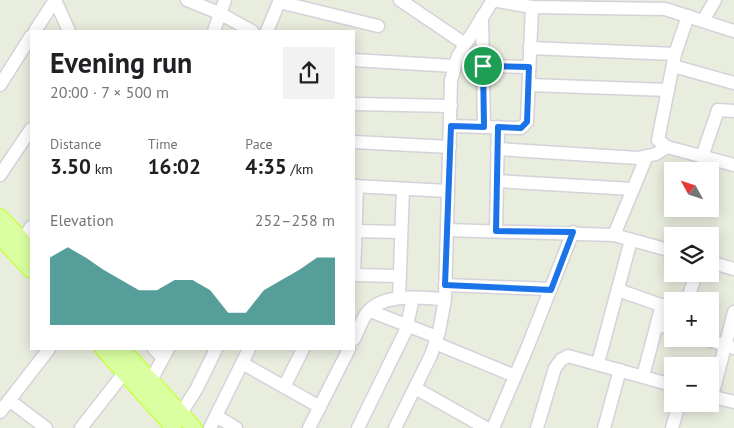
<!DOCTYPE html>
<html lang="en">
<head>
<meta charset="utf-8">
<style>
	body { margin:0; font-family:"PT Sans",sans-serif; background:#f2f2f2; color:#202124; height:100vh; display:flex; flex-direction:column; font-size:19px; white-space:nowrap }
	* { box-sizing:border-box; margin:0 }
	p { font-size:16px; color:#757577 }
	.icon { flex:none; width:28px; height:28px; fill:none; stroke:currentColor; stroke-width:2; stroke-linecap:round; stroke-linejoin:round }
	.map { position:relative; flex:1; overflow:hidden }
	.drawer { position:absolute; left:30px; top:30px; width:325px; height:320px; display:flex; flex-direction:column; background:#fff; border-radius:0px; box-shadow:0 2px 12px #0003 }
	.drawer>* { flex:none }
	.needle { width:32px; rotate:310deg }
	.controls { position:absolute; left:664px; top:162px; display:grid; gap:10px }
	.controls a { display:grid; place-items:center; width:55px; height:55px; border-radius:0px; background:#fff; box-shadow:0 2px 12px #0003; font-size:25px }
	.pin { position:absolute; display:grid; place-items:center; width:42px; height:42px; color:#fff; margin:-21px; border:2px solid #fff; border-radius:50%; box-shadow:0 1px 5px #0007 }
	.round { display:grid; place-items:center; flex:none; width:52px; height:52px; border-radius:0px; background:#f2f2f2 }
	.head { display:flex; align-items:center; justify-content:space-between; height:85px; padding:0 20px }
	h1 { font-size:28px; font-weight:600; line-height:38px }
	.figures { display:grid; grid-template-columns:repeat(3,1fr); gap:8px; height:85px; padding:5px 20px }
	.figures div { display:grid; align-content:center }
	.figures b { font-size:21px; font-weight:600 }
	.figures small { font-size:14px; font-weight:400 }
	.figures p { font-size:14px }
	.chart { height:140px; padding:10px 20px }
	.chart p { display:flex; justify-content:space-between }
	.chart svg { width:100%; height:90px; margin-top:5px; fill:#0f766e; opacity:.7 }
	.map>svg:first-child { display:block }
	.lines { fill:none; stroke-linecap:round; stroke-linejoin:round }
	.minor-casing { stroke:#d4d2da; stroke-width:15 }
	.major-casing { stroke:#ccff45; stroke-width:18 }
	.minor { stroke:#fff; stroke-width:12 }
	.major { stroke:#daffa1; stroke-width:15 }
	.route-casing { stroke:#fff; stroke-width:10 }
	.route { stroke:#1a73e8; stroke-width:6 }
</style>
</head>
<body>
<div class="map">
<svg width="734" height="428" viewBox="0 0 734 428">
	<rect width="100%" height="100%" fill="#e8edde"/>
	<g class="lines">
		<defs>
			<g id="minor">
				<path d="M55,0L69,31"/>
				<path d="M187,0L219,13L252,31"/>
				<path d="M400,0L465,44"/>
				<path d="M492,0L532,7L665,9L734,31"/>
				<path d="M279,2L378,26"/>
				<path d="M688,16L675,54L658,140L667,147L734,165"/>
				<path d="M482,17L484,127"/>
				<path d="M703,21L715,0"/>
				<path d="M35,31L55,0"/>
				<path d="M214,31L225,0"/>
				<path d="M267,31L280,0"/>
				<path d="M530,48L675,54"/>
				<path d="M354,60L454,66"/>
				<path d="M483,66L529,67"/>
				<path d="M673,66L734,83"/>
				<path d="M0,85L31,36"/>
				<path d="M529,85L668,90"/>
				<path d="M354,104L451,106"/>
				<path d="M451,126L521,128L527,122L532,7"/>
				<path d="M354,142L450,147"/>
				<path d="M497,149L638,158L656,154L667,147"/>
				<path d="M702,157L718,110L734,111"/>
				<path d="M0,175L31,129"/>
				<path d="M497,181L633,189"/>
				<path d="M354,186L448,191"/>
				<path d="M447,230L614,235L672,251"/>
				<path d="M354,231L401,232"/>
				<path d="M496,231L498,127"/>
				<path d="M614,235L646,158"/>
				<path d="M23,240L31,227"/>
				<path d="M710,262L734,269"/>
				<path d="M354,275L357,186"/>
				<path d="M354,275L400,276"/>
				<path d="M445,285L551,289"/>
				<path d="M618,290L672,309"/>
				<path d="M399,298L403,189"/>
				<path d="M687,301L696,274"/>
				<path d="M370,311L437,337"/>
				<path d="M657,324L672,329"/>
				<path d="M354,339C358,331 361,322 366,314C382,292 421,298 445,299"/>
				<path d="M705,339L734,348"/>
				<path d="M435,343L515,376"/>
				<path d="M154,349L163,358"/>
				<path d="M242,363L320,407"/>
				<path d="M598,363L631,240"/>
				<path d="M643,376L662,305"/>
				<path d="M151,380L168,349"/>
				<path d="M284,387L303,349"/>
				<path d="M415,388L486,428"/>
				<path d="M710,396L734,402"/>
				<path d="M712,396L734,312"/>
				<path d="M9,400L46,428"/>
				<path d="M0,412L49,349"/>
				<path d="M216,416L236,428"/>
				<path d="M177,420L197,388L216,349"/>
				<path d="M81,428L124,373"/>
				<path d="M210,428L249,349"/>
				<path d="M309,428L349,349"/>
				<path d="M358,428L406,330L413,298"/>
				<path d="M395,428L431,355L439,332L445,299L451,80L458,56L493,0"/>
				<path d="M493,428L528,346L573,232"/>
				<path d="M537,428L555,368L561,360L568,356L672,385"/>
				<path d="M604,428L620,370"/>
				<path d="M672,428L679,404"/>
			</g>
			<g id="major">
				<path d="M0,217L31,249"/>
				<path d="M0,237L31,270"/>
				<path d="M103,349L174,428"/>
				<path d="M122,349L194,428"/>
			</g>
		</defs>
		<!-- minor casing -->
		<use href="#minor" class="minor-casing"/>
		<!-- major casing -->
		<use href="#major" class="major-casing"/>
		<!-- minor -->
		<use href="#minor" class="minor"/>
		<!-- major -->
		<use href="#major" class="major"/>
	</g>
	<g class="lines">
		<defs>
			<path id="route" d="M483,66L529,67L527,122L521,128L498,127L496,231L573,232L551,290L445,285L451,126L484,127Z"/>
		</defs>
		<!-- route casing -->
		<use href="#route" class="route-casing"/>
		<!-- route -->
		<use href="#route" class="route"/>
	</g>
</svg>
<div class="controls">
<a><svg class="needle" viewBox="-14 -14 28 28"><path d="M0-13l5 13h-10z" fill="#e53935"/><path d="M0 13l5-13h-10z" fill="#757577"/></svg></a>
<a><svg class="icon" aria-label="layers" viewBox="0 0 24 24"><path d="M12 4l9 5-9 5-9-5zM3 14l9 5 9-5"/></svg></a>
<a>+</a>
<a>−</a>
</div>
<div class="pin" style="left:483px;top:66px;background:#1e9e55"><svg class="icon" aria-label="arrive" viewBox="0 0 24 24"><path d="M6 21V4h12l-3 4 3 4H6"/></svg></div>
<section class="drawer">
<div class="head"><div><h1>Evening run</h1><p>20:00 · 7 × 500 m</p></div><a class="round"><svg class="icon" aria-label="share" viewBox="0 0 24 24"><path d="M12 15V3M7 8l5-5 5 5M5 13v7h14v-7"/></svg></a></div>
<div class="figures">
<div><p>Distance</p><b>3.50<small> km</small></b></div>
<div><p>Time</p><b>16:02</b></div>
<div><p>Pace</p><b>4:35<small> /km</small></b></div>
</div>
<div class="chart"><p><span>Elevation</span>252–258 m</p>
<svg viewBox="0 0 160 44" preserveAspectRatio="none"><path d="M0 44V11L10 6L20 11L30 17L40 22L50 27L60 27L70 22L80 22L90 27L100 38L110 38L120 27L130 22L140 17L150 11L160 11V44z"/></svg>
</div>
</section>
</div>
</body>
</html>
